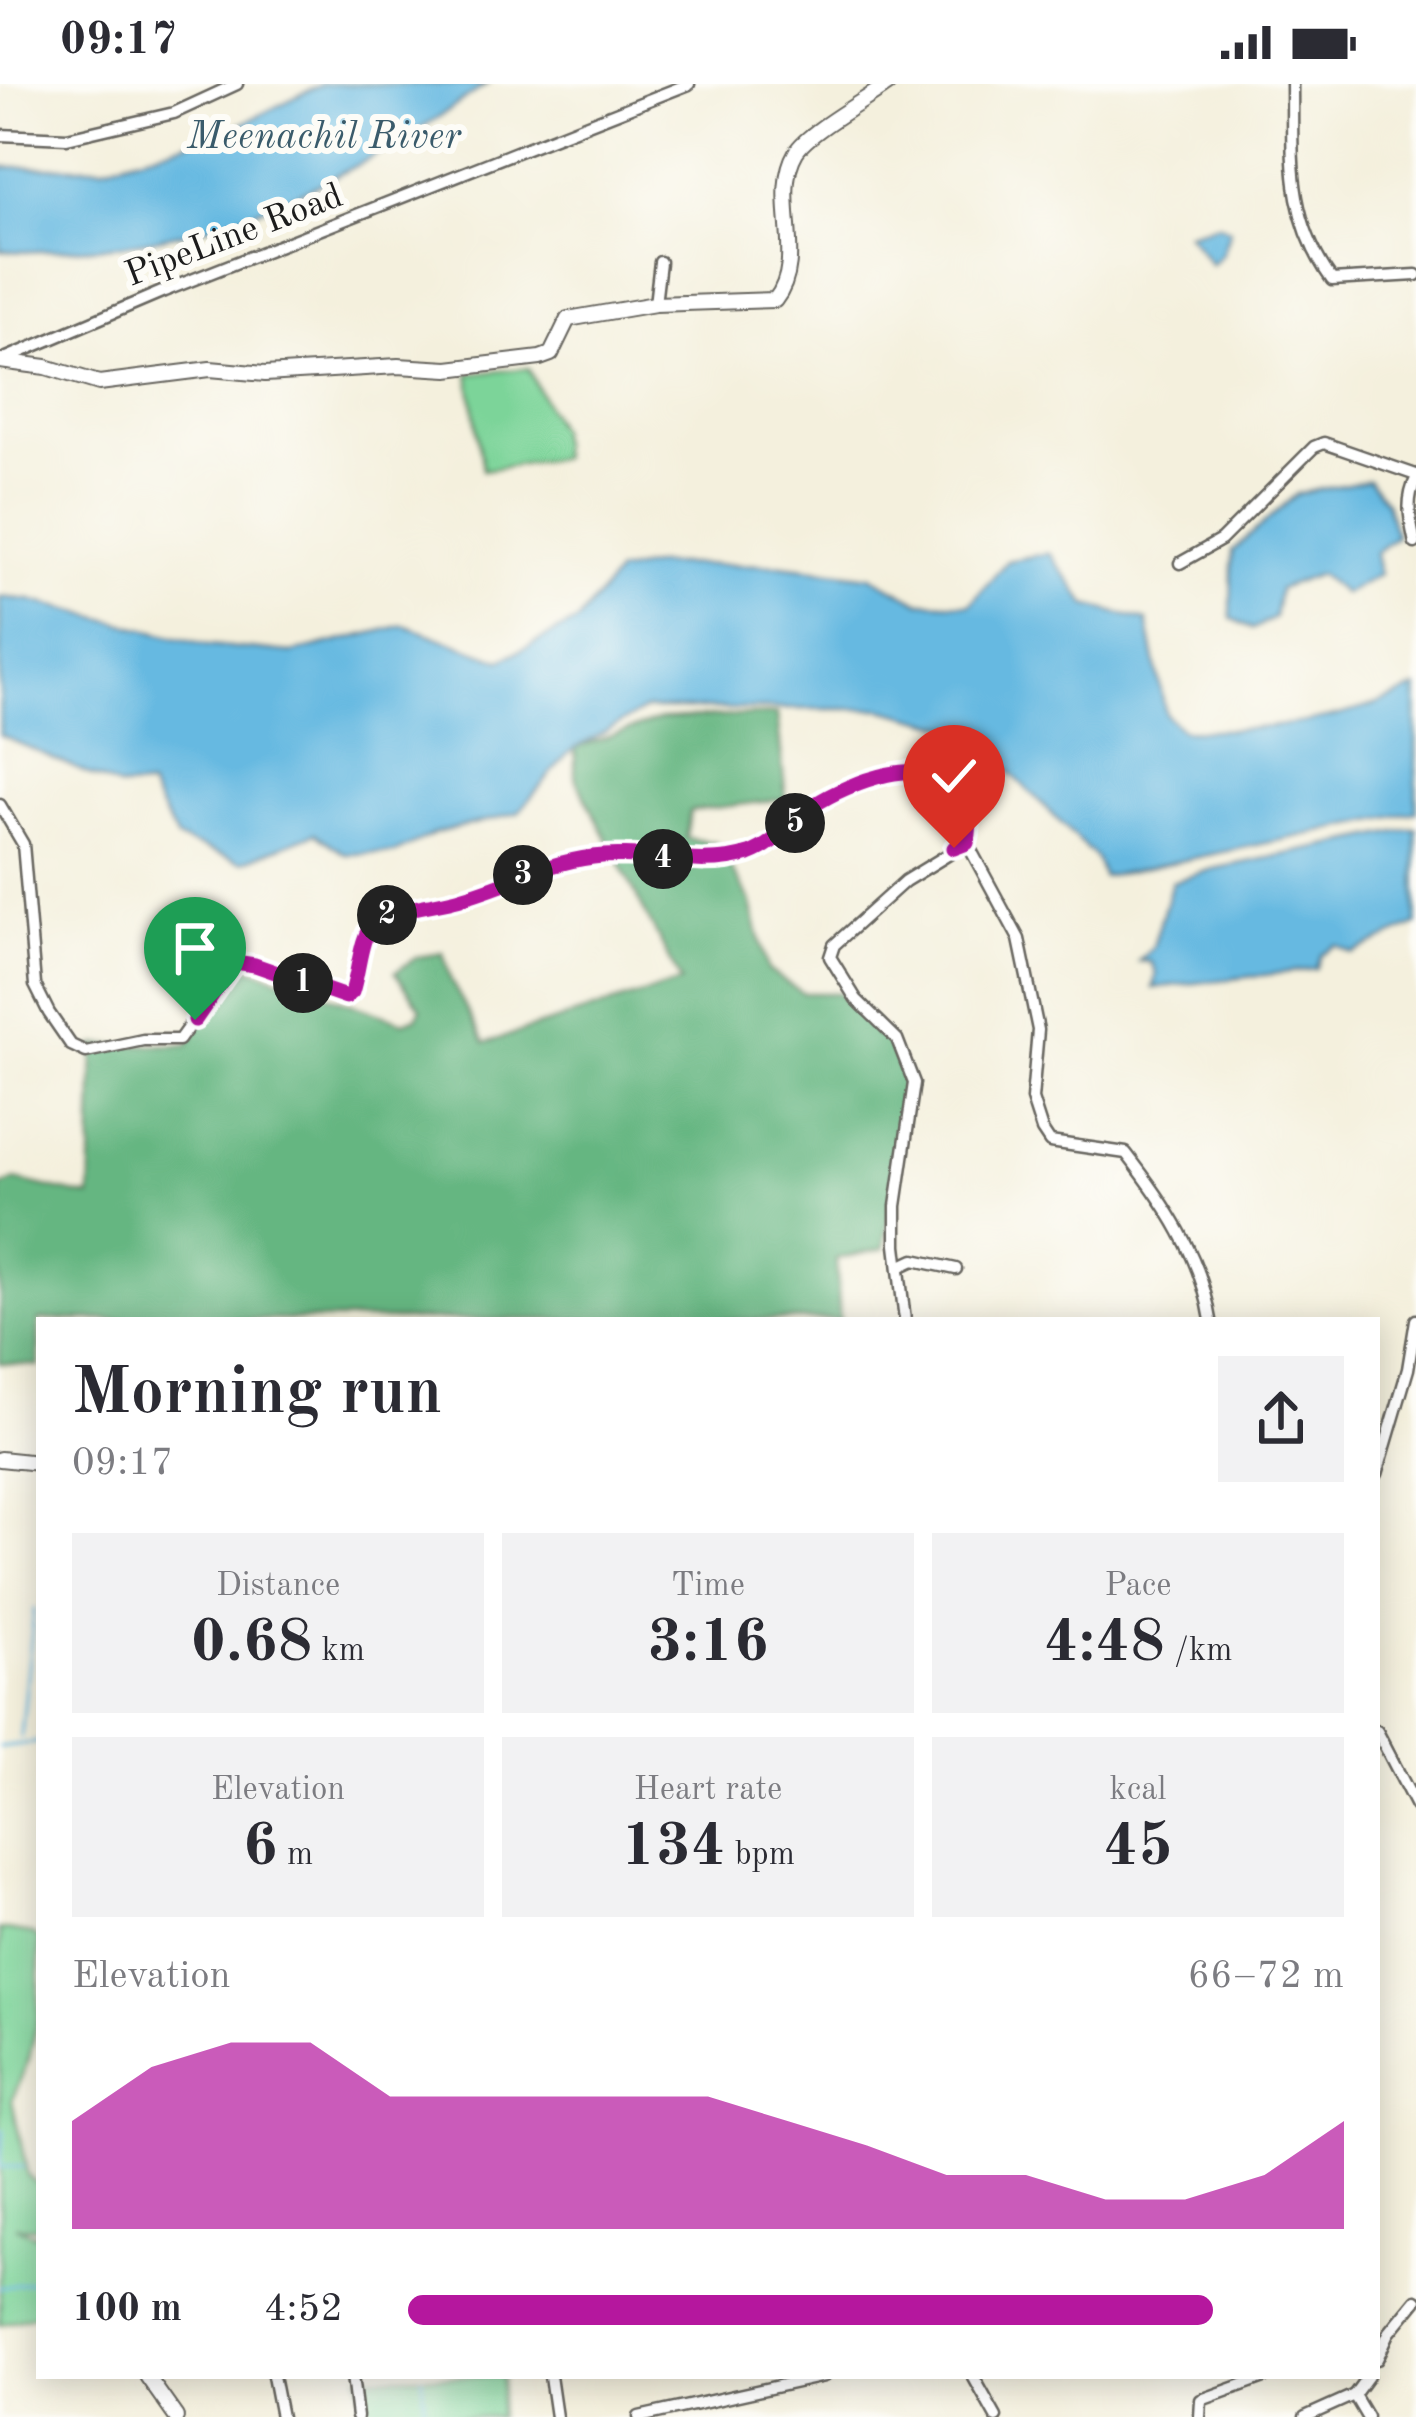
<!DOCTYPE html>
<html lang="en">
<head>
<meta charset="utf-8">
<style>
	body { margin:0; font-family:"Old Standard TT",serif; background:#f2f2f3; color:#2b2b33; height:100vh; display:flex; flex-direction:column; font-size:45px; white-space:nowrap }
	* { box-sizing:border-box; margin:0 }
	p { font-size:39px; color:#7c7c81 }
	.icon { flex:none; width:66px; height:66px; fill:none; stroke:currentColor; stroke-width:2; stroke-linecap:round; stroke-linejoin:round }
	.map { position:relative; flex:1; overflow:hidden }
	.sheet { position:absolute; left:36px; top:1233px; width:1344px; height:1062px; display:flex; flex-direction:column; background:#fff; border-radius:0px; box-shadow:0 6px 30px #0003 }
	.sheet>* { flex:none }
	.pin { position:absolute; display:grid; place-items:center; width:102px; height:102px; color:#fff; margin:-123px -51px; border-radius:50% 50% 50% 0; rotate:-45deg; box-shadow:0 0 12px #0007 }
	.pin .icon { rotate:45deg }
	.km { position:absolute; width:60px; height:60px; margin:-30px; border-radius:50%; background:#222; color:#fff; font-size:33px; line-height:60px; text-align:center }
	.round { display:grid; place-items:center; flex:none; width:126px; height:126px; border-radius:0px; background:#f2f2f3 }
	.summary { display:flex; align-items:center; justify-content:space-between; height:204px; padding:0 36px }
	h1 { font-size:66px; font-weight:800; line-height:90px }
	.figures { display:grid; grid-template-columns:repeat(3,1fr); gap:18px; height:204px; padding:12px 36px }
	.figures div { display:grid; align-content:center; border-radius:0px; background:#f2f2f3; text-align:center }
	.figures b { font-size:60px; font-weight:800 }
	.figures small { font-size:33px; font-weight:400 }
	.figures p { font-size:33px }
	.chart { height:336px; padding:24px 36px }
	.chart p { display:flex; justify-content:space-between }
	.chart svg { width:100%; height:216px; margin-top:12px; fill:#b5179e; opacity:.7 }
	ul { padding:0 36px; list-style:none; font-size:39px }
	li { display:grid; grid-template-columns:192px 144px 1fr; align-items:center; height:90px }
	li i { height:30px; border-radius:15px; background:#b5179e }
	.status { display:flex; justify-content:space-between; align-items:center; height:84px; padding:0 60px; background:#fff; direction:ltr }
	.status svg { height:33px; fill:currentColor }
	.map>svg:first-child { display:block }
	.green { fill:#7cd499; stroke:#4c785a; stroke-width:3 }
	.forest { fill:#65b681; stroke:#40694e; stroke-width:3 }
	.water { fill:#66b9e1; stroke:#416a7e; stroke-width:3 }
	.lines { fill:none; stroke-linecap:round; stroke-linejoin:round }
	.stream { stroke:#66b9e1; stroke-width:3 }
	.minor-casing { stroke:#686660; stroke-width:15 }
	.major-casing { stroke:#686660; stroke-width:18 }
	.minor { stroke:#fff; stroke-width:10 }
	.major { stroke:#fff; stroke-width:14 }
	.route-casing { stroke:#fff; stroke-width:24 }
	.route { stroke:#b5179e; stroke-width:15 }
	.labels { text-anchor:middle; stroke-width:12; stroke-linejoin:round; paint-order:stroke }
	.street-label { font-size:36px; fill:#1c1c1c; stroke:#fdfcf7 }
	.water-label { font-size:39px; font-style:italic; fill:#3a5b6b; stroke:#fdfcf7 }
</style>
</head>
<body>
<div class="status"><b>09:17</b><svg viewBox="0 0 49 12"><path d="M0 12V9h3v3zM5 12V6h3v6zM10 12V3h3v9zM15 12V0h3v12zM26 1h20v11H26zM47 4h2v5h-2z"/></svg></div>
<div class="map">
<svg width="1416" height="2333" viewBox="0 0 1416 2333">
	<rect width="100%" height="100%" fill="#fdfcf7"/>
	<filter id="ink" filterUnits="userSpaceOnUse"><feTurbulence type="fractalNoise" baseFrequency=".00833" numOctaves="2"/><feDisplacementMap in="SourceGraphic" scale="24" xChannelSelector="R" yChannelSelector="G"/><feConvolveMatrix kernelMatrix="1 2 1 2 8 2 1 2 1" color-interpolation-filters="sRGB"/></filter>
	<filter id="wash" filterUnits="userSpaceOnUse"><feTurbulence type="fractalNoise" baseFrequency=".004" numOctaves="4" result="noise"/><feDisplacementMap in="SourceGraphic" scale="48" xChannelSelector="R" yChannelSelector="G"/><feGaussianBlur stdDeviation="2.7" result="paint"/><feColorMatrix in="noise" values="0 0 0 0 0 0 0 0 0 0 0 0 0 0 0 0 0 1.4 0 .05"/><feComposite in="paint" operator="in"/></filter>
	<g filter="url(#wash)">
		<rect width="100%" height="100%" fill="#f4f0dd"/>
		<!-- green -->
		<g class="green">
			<path d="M528,284L558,345L560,374L483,386L469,290Z"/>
			<path d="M0,1845L33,1850L39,1855V1929L29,1975L12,2016L28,2092L39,2101V2143L15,2142L39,2152V2230L0,2241Z"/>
			<path d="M358,2292H502L498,2333H363Z"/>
		</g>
		<!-- forest -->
		<path class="forest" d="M777,630L786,715L690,727L686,754L716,759L750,816L768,886L802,909H840L888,954L907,1001L884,1165L836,1175L840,1236H39V1282L0,1279V1103L15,1096L90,1113L94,961H188L237,879L404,938L416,933L421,924L395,888L417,873L443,869L451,897L485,959L681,898L575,693V664L661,635Z"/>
		<!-- water -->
		<g class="water">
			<path d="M322,0H487C365,87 225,158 74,165C49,166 24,170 0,166V83H102L227,47Z"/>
			<path d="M1218,140L1230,146L1222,170L1211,181L1187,149Z"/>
			<path d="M1368,396L1386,418L1396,452L1375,469L1379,490L1344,510L1319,490L1279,505L1274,534L1253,545L1231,534L1232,467L1297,410Z"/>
			<path d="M1049,469L1087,521L1147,537L1166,631L1182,646C1260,648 1344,638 1416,604V728L1103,793L1095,773L970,648L882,625H646L569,668L518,729L436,749L395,769L345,770L315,749L242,778L177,755L149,703L120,704L0,651V513L30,516L208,561L292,569L404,541L501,576L578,537L617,489L657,480L782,481L871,492L919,518L970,520L1007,477Z"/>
			<path d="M1416,744V841L1353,869L1336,861L1321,871L1315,885L1153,904L1156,890L1151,878L1139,877L1153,863L1172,798L1213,785Z"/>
		</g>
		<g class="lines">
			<!-- stream -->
			<g class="stream">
				<path d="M21,1653L34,1525"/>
				<path d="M0,1663L39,1658"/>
				<path d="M0,2046L4,2047L0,2081"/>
				<path d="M0,2083H23"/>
				<path d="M0,2204L39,2196"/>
				<path d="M422,2292L425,2333"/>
			</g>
		</g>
	</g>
	<g filter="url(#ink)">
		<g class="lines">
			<defs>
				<g id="minor">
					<path d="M1292,0C1293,73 1286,132 1332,196L1416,191"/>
					<path d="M0,51L67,54L174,29L237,0"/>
					<path d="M655,220L660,178"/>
					<path d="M2,276L164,207L689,0"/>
					<path d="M1415,459C1410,436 1405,417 1416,395"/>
					<path d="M1180,479L1221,456L1314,363L1324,359L1416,391"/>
					<path d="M0,721L23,760L35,901L49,929L71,961L86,968L143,956H179L235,878L255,881L346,913L353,907C359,888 360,852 374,838C386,826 435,821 453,816C501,804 543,779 593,773C643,766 699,786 749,770C777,760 791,738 814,721C847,699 929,668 957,707C969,723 972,740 967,759L905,797L834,861L830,873L856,915L897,955L914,999L896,1122V1161L905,1236"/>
					<path d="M967,759L1019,855L1038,946L1032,1015L1042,1046L1050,1058L1126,1069C1165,1119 1201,1172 1211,1236"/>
					<path d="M899,1183L914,1176L956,1185"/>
					<path d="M1377,1390L1408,1285L1416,1236"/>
					<path d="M1377,1647L1416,1722"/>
					<path d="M1377,2275L1389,2249L1416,2216"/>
					<path d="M273,2292L281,2333"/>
					<path d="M352,2292L357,2333"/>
					<path d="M550,2292L556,2333"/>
					<path d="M973,2292L996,2333"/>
					<path d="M1354,2311L1367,2333"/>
					<path d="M639,2333L824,2292"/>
					<path d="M1200,2333L1201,2316L1267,2292"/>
					<path d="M1305,2333L1354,2311L1368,2292"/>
				</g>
				<g id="major">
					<path d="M0,277L46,283L99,299L210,285L265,290L398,282L448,285L540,274L551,270L568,235L655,220L775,216C808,175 770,112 796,68C808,48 866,16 888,0"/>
					<path d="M0,1375L39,1379"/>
					<path d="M147,2292L176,2333"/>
				</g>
			</defs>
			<!-- minor casing -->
			<use href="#minor" class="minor-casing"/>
			<!-- major casing -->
			<use href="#major" class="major-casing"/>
			<!-- minor -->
			<use href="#minor" class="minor"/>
			<!-- major -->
			<use href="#major" class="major"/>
		</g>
	</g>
	<g class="lines" filter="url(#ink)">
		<defs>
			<path id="route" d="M195,936L235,878L255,881L346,913L352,908C359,888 360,852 374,838C386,826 435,821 453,816C501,804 543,779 593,773C643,766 699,786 749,770C777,760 791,737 814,721C848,699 928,666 957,707C969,724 973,740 967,759L954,764"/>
		</defs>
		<!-- route casing -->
		<use href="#route" class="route-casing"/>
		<!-- route -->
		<use href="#route" class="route"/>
	</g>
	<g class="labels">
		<!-- street labels -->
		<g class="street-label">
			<text transform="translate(233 149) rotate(-21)" y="13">PipeLine Road</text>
		</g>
		<!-- water labels -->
		<g class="water-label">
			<text x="324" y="64">Meenachil River</text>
		</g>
	</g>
</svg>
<div class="pin" style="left:195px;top:936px;background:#1e9e55"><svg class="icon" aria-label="arrive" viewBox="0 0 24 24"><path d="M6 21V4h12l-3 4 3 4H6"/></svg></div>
<div class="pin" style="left:954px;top:764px;background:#d93025"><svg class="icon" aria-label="check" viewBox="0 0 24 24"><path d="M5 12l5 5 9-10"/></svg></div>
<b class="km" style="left:303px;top:899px">1</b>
<b class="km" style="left:387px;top:831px">2</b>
<b class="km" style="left:523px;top:791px">3</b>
<b class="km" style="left:663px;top:775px">4</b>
<b class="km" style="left:795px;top:739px">5</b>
<section class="sheet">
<div class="summary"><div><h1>Morning run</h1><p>09:17</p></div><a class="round"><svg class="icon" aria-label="share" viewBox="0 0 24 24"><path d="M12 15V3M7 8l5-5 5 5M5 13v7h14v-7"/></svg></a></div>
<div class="figures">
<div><p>Distance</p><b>0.68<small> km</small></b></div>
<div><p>Time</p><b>3:16</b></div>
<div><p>Pace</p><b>4:48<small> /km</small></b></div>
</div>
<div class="figures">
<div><p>Elevation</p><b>6<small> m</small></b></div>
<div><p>Heart rate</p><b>134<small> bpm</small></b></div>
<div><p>kcal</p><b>45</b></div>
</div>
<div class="chart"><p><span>Elevation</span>66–72 m</p>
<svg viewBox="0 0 160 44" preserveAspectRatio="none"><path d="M0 44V22L10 11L20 6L30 6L40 17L50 17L60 17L70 17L80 17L90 22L100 27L110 33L120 33L130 38L140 38L150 33L160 22V44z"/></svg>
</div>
<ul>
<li><b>100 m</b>4:52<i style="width:86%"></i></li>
</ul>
</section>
</div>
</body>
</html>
